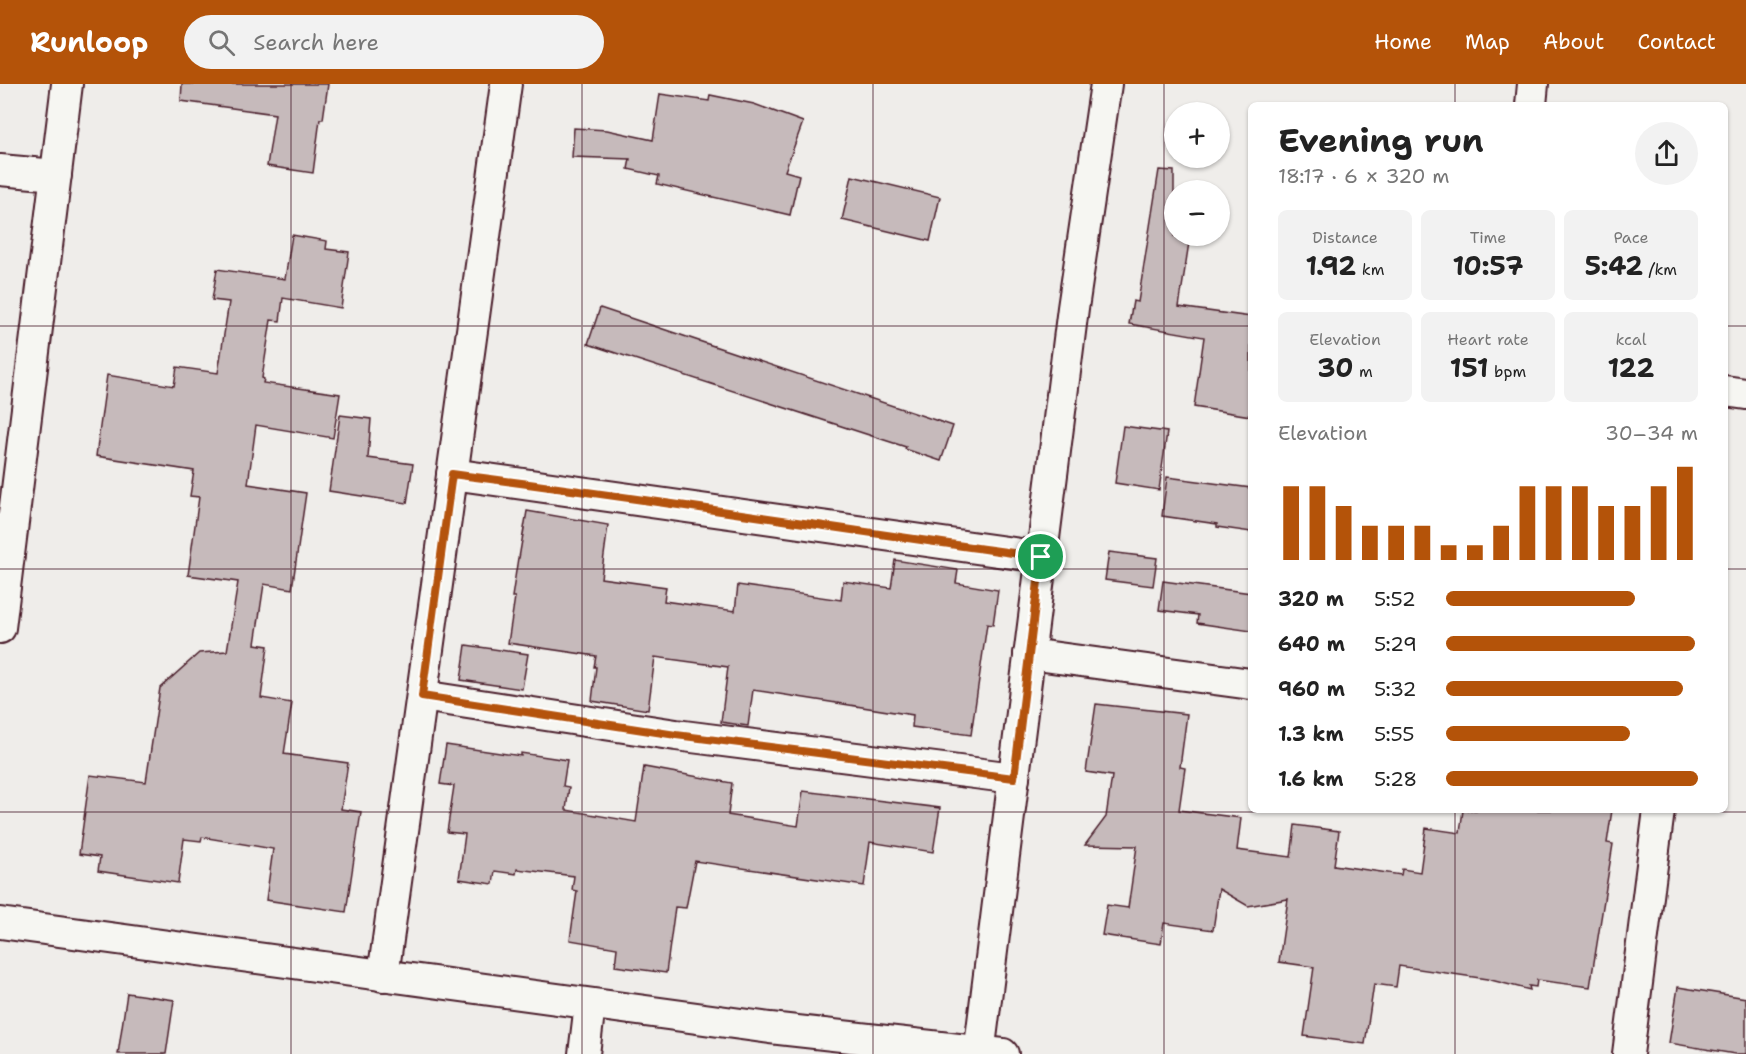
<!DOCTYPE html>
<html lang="en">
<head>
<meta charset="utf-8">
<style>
	body { margin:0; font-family:"Shantell Sans",sans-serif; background:#f2f2f2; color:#222; height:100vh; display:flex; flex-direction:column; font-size:22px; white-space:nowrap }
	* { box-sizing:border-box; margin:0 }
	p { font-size:20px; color:#767676 }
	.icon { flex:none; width:33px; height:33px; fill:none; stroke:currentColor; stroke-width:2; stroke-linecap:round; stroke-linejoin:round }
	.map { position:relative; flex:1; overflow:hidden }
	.details { position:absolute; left:1248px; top:18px; width:480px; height:711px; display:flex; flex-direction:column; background:#fff; border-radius:9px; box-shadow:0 2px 4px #0004 }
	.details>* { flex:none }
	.controls { position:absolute; left:1164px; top:18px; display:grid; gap:12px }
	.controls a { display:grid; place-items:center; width:66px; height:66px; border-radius:50%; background:#fff; box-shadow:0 2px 4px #0004; font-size:30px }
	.pin { position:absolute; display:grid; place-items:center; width:51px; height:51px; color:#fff; margin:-26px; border:3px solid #fff; border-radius:50%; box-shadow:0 2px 6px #0007 }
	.round { display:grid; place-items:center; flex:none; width:63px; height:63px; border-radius:32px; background:#f2f2f2 }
	.headline { display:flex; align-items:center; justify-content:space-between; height:102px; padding:0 30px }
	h1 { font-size:33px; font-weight:700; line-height:45px }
	.stats { display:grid; grid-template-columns:repeat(3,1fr); gap:9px; height:102px; padding:6px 30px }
	.stats div { display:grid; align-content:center; border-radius:9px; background:#f2f2f2; text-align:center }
	.stats b { font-size:26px; font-weight:700 }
	.stats small { font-size:16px; font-weight:400 }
	.stats p { font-size:16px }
	.chart { height:168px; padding:12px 30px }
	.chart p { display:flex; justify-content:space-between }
	.chart svg { width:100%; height:108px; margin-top:6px; stroke:#b45309; stroke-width:6 }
	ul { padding:0 30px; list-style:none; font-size:20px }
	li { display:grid; grid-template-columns:96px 72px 1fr; align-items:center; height:45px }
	li i { height:15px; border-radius:8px; background:#b45309 }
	header { display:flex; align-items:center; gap:36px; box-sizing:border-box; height:84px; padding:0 30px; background:#b45309; color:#fff }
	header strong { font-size:28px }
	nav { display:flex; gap:33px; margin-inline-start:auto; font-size:21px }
	.search { width:420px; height:54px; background:#f2f2f2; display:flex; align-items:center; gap:15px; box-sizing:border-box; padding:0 21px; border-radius:33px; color:#767676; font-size:22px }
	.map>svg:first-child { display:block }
	.building { fill:#c6babb; stroke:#4a1f2b; stroke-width:1.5 }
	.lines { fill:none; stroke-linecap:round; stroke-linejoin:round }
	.minor-casing { stroke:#4a1f2b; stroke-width:34 }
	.minor { stroke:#f6f6f2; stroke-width:30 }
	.route-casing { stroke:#fff; stroke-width:12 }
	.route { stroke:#b45309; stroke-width:8 }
	.grid { fill:none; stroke:#4a1f2b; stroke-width:1.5; stroke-opacity:0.55 }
</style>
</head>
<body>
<header>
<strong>Runloop</strong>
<div class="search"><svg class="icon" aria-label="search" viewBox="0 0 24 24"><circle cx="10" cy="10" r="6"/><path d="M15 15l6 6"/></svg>Search here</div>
<nav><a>Home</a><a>Map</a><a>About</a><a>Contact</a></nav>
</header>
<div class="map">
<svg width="1746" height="970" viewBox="0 0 1746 970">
	<rect width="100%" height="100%" fill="#efedea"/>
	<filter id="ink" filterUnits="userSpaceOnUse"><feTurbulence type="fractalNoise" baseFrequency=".0167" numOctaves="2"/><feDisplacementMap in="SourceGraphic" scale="12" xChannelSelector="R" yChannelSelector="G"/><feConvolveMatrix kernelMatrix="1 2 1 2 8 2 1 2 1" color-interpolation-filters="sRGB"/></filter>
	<g filter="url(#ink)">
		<!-- building -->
		<g class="building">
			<path d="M182,0H328L323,35H320L313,89L267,82L275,30L181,17Z"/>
			<path d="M660,10L709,17L710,11L754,20L803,38L785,87L799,91L790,131L657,100L659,92L628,85L630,75L572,73L574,44L607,46L653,56Z"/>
			<path d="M1159,86L1174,87V152H1190L1179,223L1251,233V332L1194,323L1204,253L1129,240L1133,217L1138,218Z"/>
			<path d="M852,92L940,113L930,157L842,136Z"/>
			<path d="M292,151L327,157L326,165L349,168L341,224L283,214L280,237L271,236L262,294L264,295L263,299L340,310L333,354L256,341L248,400L306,409L292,505L264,500L255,560L268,562L261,614L292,619L284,670L348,679L341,725L361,728L346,828L266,816L273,765L202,753L201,757L184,755L178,799L98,787L100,773L79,770L90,691L146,698L160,604L199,569L227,567L238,498L188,491L199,413L190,412L194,387L96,372L107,291L174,302L177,283L218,289L229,218L212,216L217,185L285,195Z"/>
			<path d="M600,224L953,342L941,377L905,365L906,363L588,260Z"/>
			<path d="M340,331L371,335L368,374L413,380L407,419L329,407Z"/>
			<path d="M1123,342L1167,348L1159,406L1115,399Z"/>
			<path d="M1167,393L1251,404V448L1217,443V440L1162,432Z"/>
			<path d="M527,427L608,441L601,494L666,503L664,517L735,527L738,501L841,516L843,497L891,504L895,476L958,486L956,499L998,506L993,541L987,540L971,651L912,643L913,631L753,606L748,642L721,638L728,583L655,573L648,626L592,617L596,583H594L596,572L508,559L515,513H512L518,474H519Z"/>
			<path d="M1109,468L1157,474L1153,502L1105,496Z"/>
			<path d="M1163,497L1251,509V547L1197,539L1198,531L1159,526Z"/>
			<path d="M466,561L528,570L522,605L461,596Z"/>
			<path d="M1096,620L1187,630L1180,683L1185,684L1179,726L1241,734L1237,766L1291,773L1295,741L1339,747L1334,781L1401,791L1402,785L1420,788L1426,744L1460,749L1463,726H1612L1607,759L1613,760L1590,903L1537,896L1536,903L1529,902L1530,906L1487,895L1399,882L1396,903L1374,900L1365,960L1304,952L1314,883L1279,878L1288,815L1248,822L1219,805L1213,846L1164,839L1161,860L1102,851L1107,821L1128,824L1137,762L1085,761L1106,733L1112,692L1086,688Z"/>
			<path d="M446,661L521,672V669L567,676L563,702L569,703L566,726L636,738L644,683L732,699L728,731L798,742L803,707L940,724L933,768L870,758L864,802L695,777L686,824L675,823L666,889L615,882L617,864L570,856L577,807L572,806L574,792L517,785L516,790L495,787L493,800L459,795L465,750L447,748L454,702L440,700Z"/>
			<path d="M1678,903L1746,914V970H1735L1669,959Z"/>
			<path d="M127,909L174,916L166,970H118Z"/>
		</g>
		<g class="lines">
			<defs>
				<g id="minor">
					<path d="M1531,21L1533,0"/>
					<path d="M0,86L56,91"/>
					<path d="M1725,307L1746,310"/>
					<path d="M452,390C649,416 845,446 1041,473"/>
					<path d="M0,544L67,0"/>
					<path d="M1029,570L1251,600"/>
					<path d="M422,612L676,651L1014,694"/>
					<path d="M0,839L770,944L1003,970"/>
					<path d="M383,892L506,0"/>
					<path d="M584,970L590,920"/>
					<path d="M979,970L1073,224L1106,0"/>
					<path d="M1628,970L1659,726"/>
				</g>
			</defs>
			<!-- minor casing -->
			<use href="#minor" class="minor-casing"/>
			<!-- minor -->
			<use href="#minor" class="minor"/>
		</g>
	</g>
	<g class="lines" filter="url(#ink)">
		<defs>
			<path id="route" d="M452,390C649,415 845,446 1041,473L1014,694L676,651L422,612Z"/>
		</defs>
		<!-- route casing -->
		<use href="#route" class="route-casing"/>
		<!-- route -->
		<use href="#route" class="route"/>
	</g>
	<!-- grid -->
	<path class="grid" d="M291,0V970M582,0V970M873,0V970M1164,0V970M1455,0V21M0,242H1251M1725,242H1746M0,485H1251M1725,485H1746M1455,726V970M0,728H1746"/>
</svg>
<div class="controls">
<a>+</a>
<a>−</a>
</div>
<div class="pin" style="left:1041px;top:473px;background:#1e9e55"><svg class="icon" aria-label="arrive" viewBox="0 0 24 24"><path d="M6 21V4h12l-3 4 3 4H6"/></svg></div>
<section class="details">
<div class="headline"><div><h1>Evening run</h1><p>18:17 · 6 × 320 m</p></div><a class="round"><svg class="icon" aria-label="share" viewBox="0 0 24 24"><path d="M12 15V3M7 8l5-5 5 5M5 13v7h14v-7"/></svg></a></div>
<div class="stats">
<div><p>Distance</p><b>1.92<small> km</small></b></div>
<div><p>Time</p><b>10:57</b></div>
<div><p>Pace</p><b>5:42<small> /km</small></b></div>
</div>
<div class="stats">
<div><p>Elevation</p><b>30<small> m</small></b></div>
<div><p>Heart rate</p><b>151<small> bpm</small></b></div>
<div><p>kcal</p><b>122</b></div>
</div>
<div class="chart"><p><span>Elevation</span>30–34 m</p>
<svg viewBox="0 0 160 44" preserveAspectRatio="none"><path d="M5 44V14M15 44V14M25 44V22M35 44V30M45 44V30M55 44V30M65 44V38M75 44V38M85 44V30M95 44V14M105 44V14M115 44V14M125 44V22M135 44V22M145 44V14M155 44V6"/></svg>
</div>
<ul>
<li><b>320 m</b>5:52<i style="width:75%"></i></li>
<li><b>640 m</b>5:29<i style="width:99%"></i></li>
<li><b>960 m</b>5:32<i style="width:94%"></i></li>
<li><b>1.3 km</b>5:55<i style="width:73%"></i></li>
<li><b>1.6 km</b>5:28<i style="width:100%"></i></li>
</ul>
</section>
</div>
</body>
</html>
